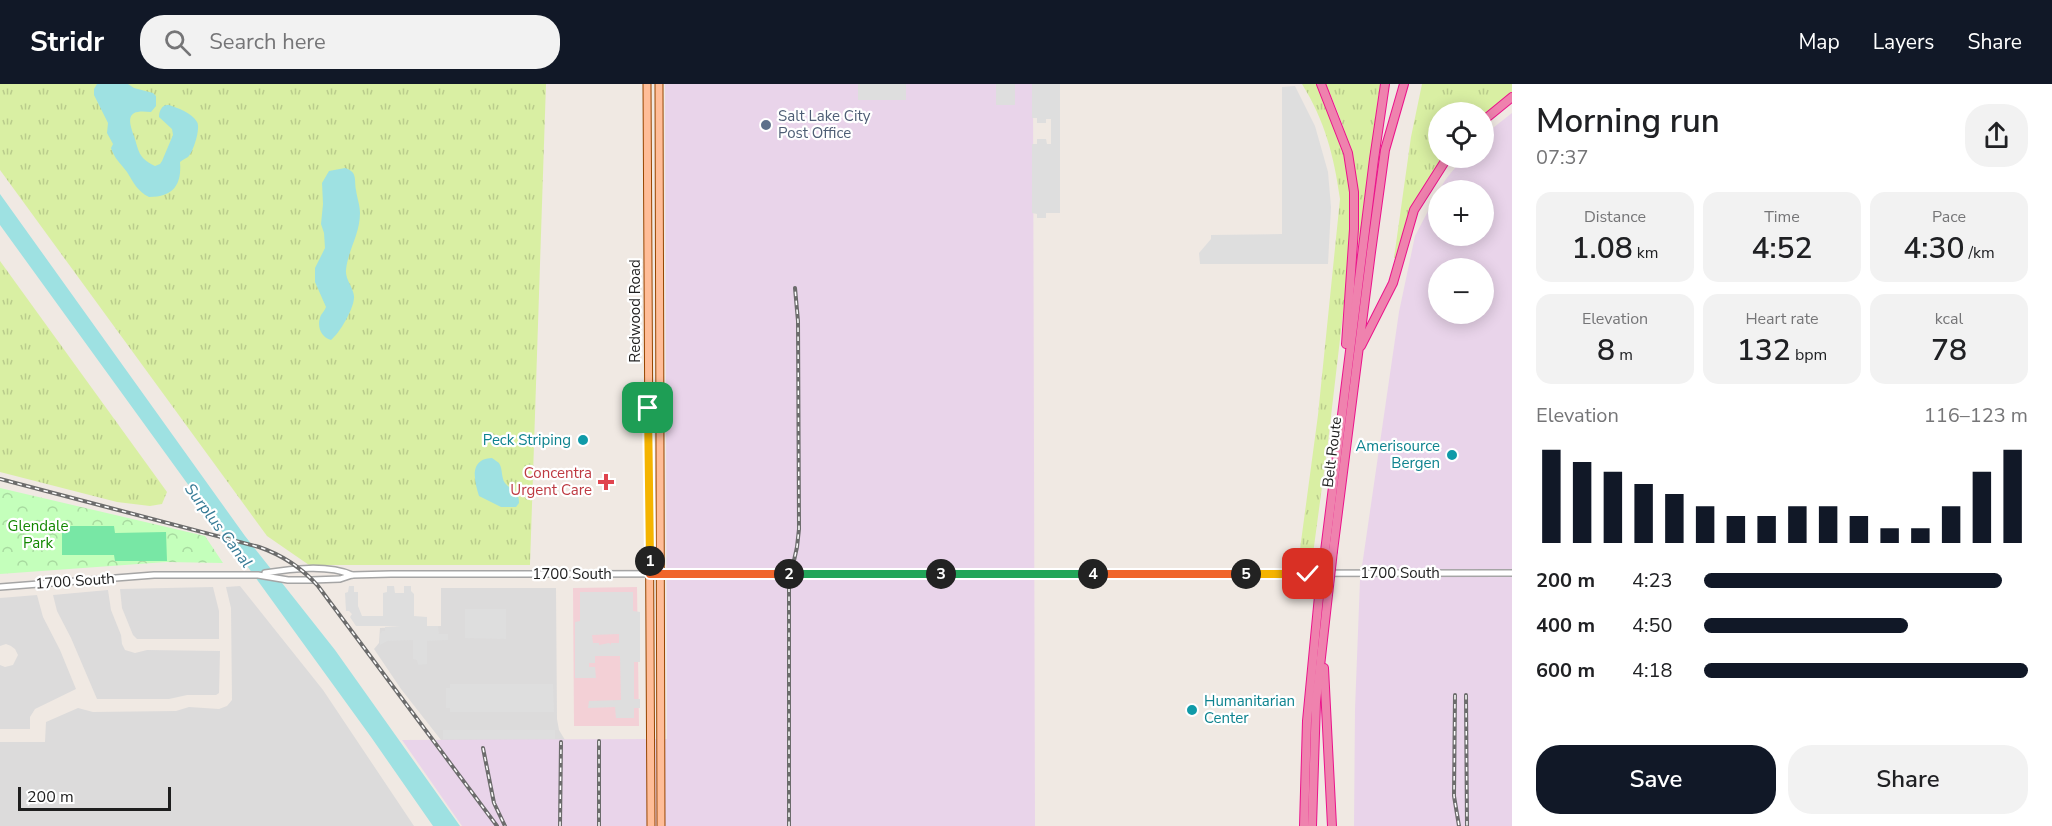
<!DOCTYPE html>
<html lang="en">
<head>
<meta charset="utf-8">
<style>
	body { margin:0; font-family:"Nunito Sans",sans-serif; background:#f2f2f2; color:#202124; height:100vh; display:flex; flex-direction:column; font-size:22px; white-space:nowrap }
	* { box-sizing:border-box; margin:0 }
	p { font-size:20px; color:#757577 }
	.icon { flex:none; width:33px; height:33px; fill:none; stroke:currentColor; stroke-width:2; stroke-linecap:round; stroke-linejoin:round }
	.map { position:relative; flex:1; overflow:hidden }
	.panel { display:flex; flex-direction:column; background:#fff; width:540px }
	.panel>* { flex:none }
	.controls { position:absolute; left:1428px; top:18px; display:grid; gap:12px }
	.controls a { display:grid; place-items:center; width:66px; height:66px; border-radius:50%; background:#fff; box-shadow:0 3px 15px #0003; font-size:30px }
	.scale { position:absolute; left:18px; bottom:15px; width:153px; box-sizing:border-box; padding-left:6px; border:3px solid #1e1e1e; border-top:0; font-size:16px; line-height:21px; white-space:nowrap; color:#1e1e1e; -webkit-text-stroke:4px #fff; paint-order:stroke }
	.pin { position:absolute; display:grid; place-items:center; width:51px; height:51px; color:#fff; margin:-26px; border-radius:12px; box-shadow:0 3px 9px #0006 }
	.km { position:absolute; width:30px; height:30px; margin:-15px; border-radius:50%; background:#222; color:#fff; font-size:16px; line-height:30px; text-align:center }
	.round { display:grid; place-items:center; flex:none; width:63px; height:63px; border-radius:24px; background:#f2f2f2 }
	.summary { display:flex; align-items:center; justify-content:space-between; height:102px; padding:0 24px }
	h1 { font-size:33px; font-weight:600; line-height:45px }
	.stats { display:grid; grid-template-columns:repeat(3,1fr); gap:9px; height:102px; padding:6px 24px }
	.stats div { display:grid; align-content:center; border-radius:15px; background:#f2f2f2; text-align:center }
	.stats b { font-size:30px; font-weight:600 }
	.stats small { font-size:16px; font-weight:400 }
	.stats p { font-size:16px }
	.chart { height:168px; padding:12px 24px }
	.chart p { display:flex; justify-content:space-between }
	.chart svg { width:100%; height:108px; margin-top:6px; stroke:#111827; stroke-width:6 }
	.button { display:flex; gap:12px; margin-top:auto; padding:12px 24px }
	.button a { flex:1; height:69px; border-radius:24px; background:#111827; color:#fff; font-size:24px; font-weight:600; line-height:69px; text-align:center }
	.button a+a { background:#f2f2f2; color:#202124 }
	ul { padding:0 24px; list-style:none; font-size:20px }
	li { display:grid; grid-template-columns:96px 72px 1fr; align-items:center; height:45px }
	li i { height:15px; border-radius:8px; background:#111827 }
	header { display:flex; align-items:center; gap:36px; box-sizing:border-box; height:84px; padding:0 30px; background:#111827; color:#fff }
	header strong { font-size:28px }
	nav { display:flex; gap:33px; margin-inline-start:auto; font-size:21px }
	.search { width:420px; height:54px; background:#f2f2f2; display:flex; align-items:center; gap:15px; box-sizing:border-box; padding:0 21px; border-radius:24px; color:#757577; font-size:22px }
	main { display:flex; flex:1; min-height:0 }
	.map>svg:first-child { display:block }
	.residential { fill:#dcdbdb }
	.commercial { fill:#f3d0d6 }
	.industrial { fill:#e9d4ea; fill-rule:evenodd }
	.grass { fill:url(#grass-tufts) }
	.park { fill:url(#park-crowns) }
	.pitch { fill:#78e7a5 }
	.parking { fill:#dedede; fill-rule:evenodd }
	.water { fill:#9ee1e2 }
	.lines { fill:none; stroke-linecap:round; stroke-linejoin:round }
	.tertiary-casing { stroke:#a5a5a5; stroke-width:8 }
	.primary-casing { stroke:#974500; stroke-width:9 }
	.motorway-casing { stroke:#eb138b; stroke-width:10 }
	.tertiary { stroke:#fff; stroke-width:5 }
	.primary { stroke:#ffbd98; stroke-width:7 }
	.motorway { stroke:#ef82ae; stroke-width:8 }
	.rail-casing { stroke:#6c6c6c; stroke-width:4 }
	.rail { stroke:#fff; stroke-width:1.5; stroke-dasharray:4.5; stroke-linecap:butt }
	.motorway-bridge-casing { stroke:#eb138b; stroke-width:10; stroke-linecap:butt }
	.motorway-bridge { stroke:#ef82ae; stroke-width:8 }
	.split-1-casing { stroke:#fff; stroke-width:12 }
	.split-2-casing { stroke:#fff; stroke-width:12 }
	.split-3-casing { stroke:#fff; stroke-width:12 }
	.split-4-casing { stroke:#fff; stroke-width:12 }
	.split-5-casing { stroke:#fff; stroke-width:12 }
	.split-6-casing { stroke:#fff; stroke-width:12 }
	.split-1 { stroke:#f5b400; stroke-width:8 }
	.split-2 { stroke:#f0652b; stroke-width:8 }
	.split-3 { stroke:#22a559; stroke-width:8 }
	.split-4 { stroke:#22a559; stroke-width:8 }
	.split-5 { stroke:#f0652b; stroke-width:8 }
	.split-6 { stroke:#f5b400; stroke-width:8 }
	.service-dot { fill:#5c6f8a; stroke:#fff; stroke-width:2 }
	.culture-dot { fill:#0f9aa8; stroke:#fff; stroke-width:2 }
	.health-dot { fill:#e0444e; stroke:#fff; stroke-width:2 }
	.labels { text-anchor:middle; stroke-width:4.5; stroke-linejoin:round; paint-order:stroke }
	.service-label { font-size:15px; fill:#4e5e75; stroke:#fff; text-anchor:start }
	.street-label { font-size:15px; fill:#1e1e1e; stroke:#fff }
	.culture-label { font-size:15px; fill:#0d838f; stroke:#fff; text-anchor:end }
	.health-label { font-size:15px; fill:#be3a42; stroke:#fff; text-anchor:end }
	.park-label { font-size:15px; fill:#128701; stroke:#fff }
	.water-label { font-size:16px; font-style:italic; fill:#377b96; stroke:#fff }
</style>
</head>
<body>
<header>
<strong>Stridr</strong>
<div class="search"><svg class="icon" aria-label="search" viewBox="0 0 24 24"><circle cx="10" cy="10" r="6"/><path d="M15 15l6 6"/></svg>Search here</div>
<nav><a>Map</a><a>Layers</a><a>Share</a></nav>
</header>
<main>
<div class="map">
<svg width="1512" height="742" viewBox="0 0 1512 742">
	<defs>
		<pattern id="grass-tufts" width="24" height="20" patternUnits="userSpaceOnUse" patternTransform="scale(1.5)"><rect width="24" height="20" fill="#d9efa3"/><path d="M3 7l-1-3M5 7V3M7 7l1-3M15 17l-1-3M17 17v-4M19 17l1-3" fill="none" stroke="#bacc8c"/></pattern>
		<pattern id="park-crowns" width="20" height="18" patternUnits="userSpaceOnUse" patternTransform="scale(1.5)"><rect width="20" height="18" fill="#c4ffbb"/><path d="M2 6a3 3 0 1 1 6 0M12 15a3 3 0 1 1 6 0" fill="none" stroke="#a8daa0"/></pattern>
	</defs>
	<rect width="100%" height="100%" fill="#f0e9e3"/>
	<!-- residential -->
	<g class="residential">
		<path d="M240,502L323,606L414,742H0V658H45L46,638L78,624L93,628L176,627L189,623L219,625L227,622L232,616L231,524L226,503Z"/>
		<path d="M213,503L219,527V555H137L133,551L122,524L120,505Z"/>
		<path d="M441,504H556L557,635L559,646L565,656H441L401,605L374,565L379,559L380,544L441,542Z"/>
		<path d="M108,506L111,526L121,551L122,560L125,566L135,569L147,566L220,567L219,609L216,611H187L169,615H97L71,554L57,527L53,511Z"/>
		<path d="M37,511L43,533L60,566L76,605L35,625L30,633V645H0V581L5,583L13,581L18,571L15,565L11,562L6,560L0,562V514Z"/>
	</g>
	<!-- commercial -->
	<path class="commercial" d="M637,503L639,642H574L573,504Z"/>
	<!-- industrial -->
	<g class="industrial">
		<path d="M665,0H1033L1035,742H462L402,656L667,655Z"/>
		<path d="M1512,29V742H1354L1355,625L1360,496L1399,228L1415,152L1438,108V152H1484V106H1439L1446,95L1463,74H1484V51ZM1438,184H1484V230H1438Z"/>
	</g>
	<!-- grass -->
	<g class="grass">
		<path d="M0,0H546L530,481H309L267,452L0,86Z"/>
		<path d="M1302,0H1318L1343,57L1351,98L1353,144L1328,358L1313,470L1307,481L1298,480L1318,331L1340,115C1334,72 1325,37 1302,0Z"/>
		<path d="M1325,0H1380L1358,165C1360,101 1354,58 1325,0Z"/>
		<path d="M1422,0H1512V12L1484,35V28H1438V74H1446L1432,93L1397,174H1394L1411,53Z"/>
		<path d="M0,177L167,408L162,420L150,422L117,418L0,388Z"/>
	</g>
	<!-- park -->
	<path class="park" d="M0,404L205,452L223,479L166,478L0,490Z"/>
	<!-- pitch -->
	<path class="pitch" d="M62,442H114L115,449L166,448L167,477H115L114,471H62Z"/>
	<!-- parking -->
	<g class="parking">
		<rect x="858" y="0" width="48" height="16"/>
		<rect x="996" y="0" width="19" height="21"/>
		<path d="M1032,0H1060V129H1046V134H1037V130L1032,129V60H1037V55H1046L1047,60H1051V35H1046V39H1037V34H1032Z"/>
		<path d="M1295,2L1315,42L1328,88L1331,123L1328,180H1200L1199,169L1211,155V151L1282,150V3Z"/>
		<path d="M349,502H354V508H358V522L362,532H383V509L387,508V502H394L395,509H404V502H411V507L414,510V532L427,533V542H438L439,550H448V556L427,557V580L418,581L417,576L413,575V556L387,557L380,561V550L382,547H385V543L400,542H356L350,533L352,530L349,527H346L345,509L348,508Z"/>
		<path d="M580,508H633V527L640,528V578H634V615H640V624H634V634H616L615,623L588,624L589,617L621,616L620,572H595V579H589V583H595L596,594H575V538L580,537ZM592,551L619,550V559H611V561L609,559L599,561V559H593Z"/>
		<path d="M465,525H506V555L465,554Z"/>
		<path d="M450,600H553L554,628H450V624H446V604H450Z"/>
		<rect x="443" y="646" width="112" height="9"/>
	</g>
	<!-- water -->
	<g class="water">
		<path d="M97,0H128L134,4L153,9L156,12V22L151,28C128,25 127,33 134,52C139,67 138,74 155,82L160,80L162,77L173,51L172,45L159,33C159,27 162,20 169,21C178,24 192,29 197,38C201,44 193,69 188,73C185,75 182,76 180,78C182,101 173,113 149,113C137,107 134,99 127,88C121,80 114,74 111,64L113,60L107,49L108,39L94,11V5Z"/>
		<path d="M345,84C358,88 354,96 356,106C357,114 360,121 360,129C360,150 348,166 346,186C345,195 353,203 354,212C355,223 340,249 331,256C321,253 316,242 321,231C323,228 325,226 326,223L315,198V184L325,164L324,149L321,140L323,120L322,99L329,87Z"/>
		<path d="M0,110L245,452L335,566L460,742H433L371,653L0,141Z"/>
		<path d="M492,374L499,379C503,385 501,394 505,399C512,408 519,404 519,419L516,423H501L479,412C474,396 469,375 492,374Z"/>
	</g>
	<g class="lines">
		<defs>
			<g id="tertiary">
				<path d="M265,489C291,485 327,480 352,491"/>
				<path d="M0,503L154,491H258L288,496H312L340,495L352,491L391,490L1512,489"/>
			</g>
			<g id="primary">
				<path d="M647,0L651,742"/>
				<path d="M659,0L661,742"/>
			</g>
			<g id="motorway">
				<path d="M1321,0L1348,69L1354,108V145L1346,260"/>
				<path d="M1484,36L1512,13"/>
				<path d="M1361,262L1393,199L1414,126L1447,74"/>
				<path d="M1325,467L1374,75L1385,0"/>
				<path d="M1333,467L1371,168L1385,66L1404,0"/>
				<path d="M1324,584L1332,742"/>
				<path d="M1304,742L1307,637L1319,512"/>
				<path d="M1312,742L1316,618L1328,511"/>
			</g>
		</defs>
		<!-- tertiary casing -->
		<use href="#tertiary" class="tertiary-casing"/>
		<!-- primary casing -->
		<use href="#primary" class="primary-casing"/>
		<!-- motorway casing -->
		<use href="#motorway" class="motorway-casing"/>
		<!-- tertiary -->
		<use href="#tertiary" class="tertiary"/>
		<!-- primary -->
		<use href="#primary" class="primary"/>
		<!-- motorway -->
		<use href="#motorway" class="motorway"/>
		<defs>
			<g id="rail">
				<path d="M0,395L259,463C282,471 301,483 318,502L497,742"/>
				<path d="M1455,611L1454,712L1459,742"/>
				<path d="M1466,611L1467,742"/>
				<path d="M599,657V742"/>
				<path d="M483,664L494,719L505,742"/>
				<path d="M560,742L561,658"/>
				<path d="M789,742V499L797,463L799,445L798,237L795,204"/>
			</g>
		</defs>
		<!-- rail casing -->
		<use href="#rail" class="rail-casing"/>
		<!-- rail -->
		<use href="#rail" class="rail"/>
		<defs>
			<g id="motorway-bridge">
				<path d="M1328,511L1333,467"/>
				<path d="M1319,512L1325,467"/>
			</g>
		</defs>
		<!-- motorway-bridge casing -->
		<use href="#motorway-bridge" class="motorway-bridge-casing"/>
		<!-- motorway-bridge -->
		<use href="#motorway-bridge" class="motorway-bridge"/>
	</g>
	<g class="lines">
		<defs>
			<path id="split-1" d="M648,324L650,477"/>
			<path id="split-2" d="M650,477V490H789"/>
			<path id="split-3" d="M789,490H941"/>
			<path id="split-4" d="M941,490H1093"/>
			<path id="split-5" d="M1093,490H1246"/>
			<path id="split-6" d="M1246,490H1308"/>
		</defs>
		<!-- split-1 casing -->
		<use href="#split-1" class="split-1-casing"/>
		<!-- split-2 casing -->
		<use href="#split-2" class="split-2-casing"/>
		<!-- split-3 casing -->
		<use href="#split-3" class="split-3-casing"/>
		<!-- split-4 casing -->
		<use href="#split-4" class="split-4-casing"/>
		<!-- split-5 casing -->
		<use href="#split-5" class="split-5-casing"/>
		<!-- split-6 casing -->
		<use href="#split-6" class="split-6-casing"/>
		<!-- split-1 -->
		<use href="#split-1" class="split-1"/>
		<!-- split-2 -->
		<use href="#split-2" class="split-2"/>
		<!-- split-3 -->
		<use href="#split-3" class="split-3"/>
		<!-- split-4 -->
		<use href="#split-4" class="split-4"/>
		<!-- split-5 -->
		<use href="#split-5" class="split-5"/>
		<!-- split-6 -->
		<use href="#split-6" class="split-6"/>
	</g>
	<!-- markers -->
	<circle class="service-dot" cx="766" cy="41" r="6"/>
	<g class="culture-dot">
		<circle cx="583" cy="356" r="6"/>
		<circle cx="1452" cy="371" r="6"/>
		<circle cx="1192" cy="626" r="6"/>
	</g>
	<path class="health-dot" d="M603 389h6v6h6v6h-6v6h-6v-6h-6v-6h6z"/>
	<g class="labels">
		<!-- service labels -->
		<g class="service-label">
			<text x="778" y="37">Salt Lake City<tspan x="778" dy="17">Post Office</tspan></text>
		</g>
		<!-- street labels -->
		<g class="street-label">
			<text transform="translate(635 227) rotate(-90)" y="5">Redwood Road</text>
			<text transform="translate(1332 368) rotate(-83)" y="5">Belt Route</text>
			<text x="1400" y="494">1700 South</text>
			<text x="572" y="495">1700 South</text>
			<text transform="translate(75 497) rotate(-4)" y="5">1700 South</text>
		</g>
		<!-- culture labels -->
		<g class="culture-label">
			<text x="571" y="361">Peck Striping</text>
			<text x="1440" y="367">Amerisource<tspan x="1440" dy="17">Bergen</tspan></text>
			<text x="1204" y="622" text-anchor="start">Humanitarian<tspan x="1204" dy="17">Center</tspan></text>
		</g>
		<!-- health labels -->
		<g class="health-label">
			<text x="592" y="394">Concentra<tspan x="592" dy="17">Urgent Care</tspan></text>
		</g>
		<!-- park labels -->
		<g class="park-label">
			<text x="38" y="447">Glendale<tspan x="38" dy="17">Park</tspan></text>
		</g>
		<!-- water labels -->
		<g class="water-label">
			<text transform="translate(219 441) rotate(53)" y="6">Surplus Canal</text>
		</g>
	</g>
</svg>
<div class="controls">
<a><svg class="icon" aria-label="locate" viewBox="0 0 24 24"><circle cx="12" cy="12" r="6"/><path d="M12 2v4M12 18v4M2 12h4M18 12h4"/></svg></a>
<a>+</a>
<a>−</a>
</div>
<div class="scale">200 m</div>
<div class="pin" style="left:648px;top:324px;background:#1e9e55"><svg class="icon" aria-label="arrive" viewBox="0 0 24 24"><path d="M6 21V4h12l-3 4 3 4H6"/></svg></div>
<div class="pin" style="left:1308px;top:490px;background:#d93025"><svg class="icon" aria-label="check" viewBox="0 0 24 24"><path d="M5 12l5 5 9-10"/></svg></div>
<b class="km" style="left:650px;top:477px">1</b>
<b class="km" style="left:789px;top:490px">2</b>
<b class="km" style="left:941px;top:490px">3</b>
<b class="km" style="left:1093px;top:490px">4</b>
<b class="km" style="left:1246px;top:490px">5</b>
</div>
<section class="panel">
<div class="summary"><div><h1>Morning run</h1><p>07:37</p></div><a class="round"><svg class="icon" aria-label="share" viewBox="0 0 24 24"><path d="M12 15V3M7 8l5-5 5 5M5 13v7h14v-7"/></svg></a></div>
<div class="stats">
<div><p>Distance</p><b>1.08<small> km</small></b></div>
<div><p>Time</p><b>4:52</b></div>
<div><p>Pace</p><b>4:30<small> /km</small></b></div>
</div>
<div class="stats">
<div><p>Elevation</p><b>8<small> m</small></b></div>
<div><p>Heart rate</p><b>132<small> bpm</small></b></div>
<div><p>kcal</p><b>78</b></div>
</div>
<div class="chart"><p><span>Elevation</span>116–123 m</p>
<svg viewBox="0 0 160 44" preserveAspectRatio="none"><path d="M5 44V6M15 44V11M25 44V15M35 44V20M45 44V24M55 44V29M65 44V33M75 44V33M85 44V29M95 44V29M105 44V33M115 44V38M125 44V38M135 44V29M145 44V15M155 44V6"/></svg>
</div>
<ul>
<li><b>200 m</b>4:23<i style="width:92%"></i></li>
<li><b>400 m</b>4:50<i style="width:63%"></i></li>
<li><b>600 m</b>4:18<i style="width:100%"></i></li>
</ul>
<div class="button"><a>Save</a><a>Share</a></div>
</section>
</main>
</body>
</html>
